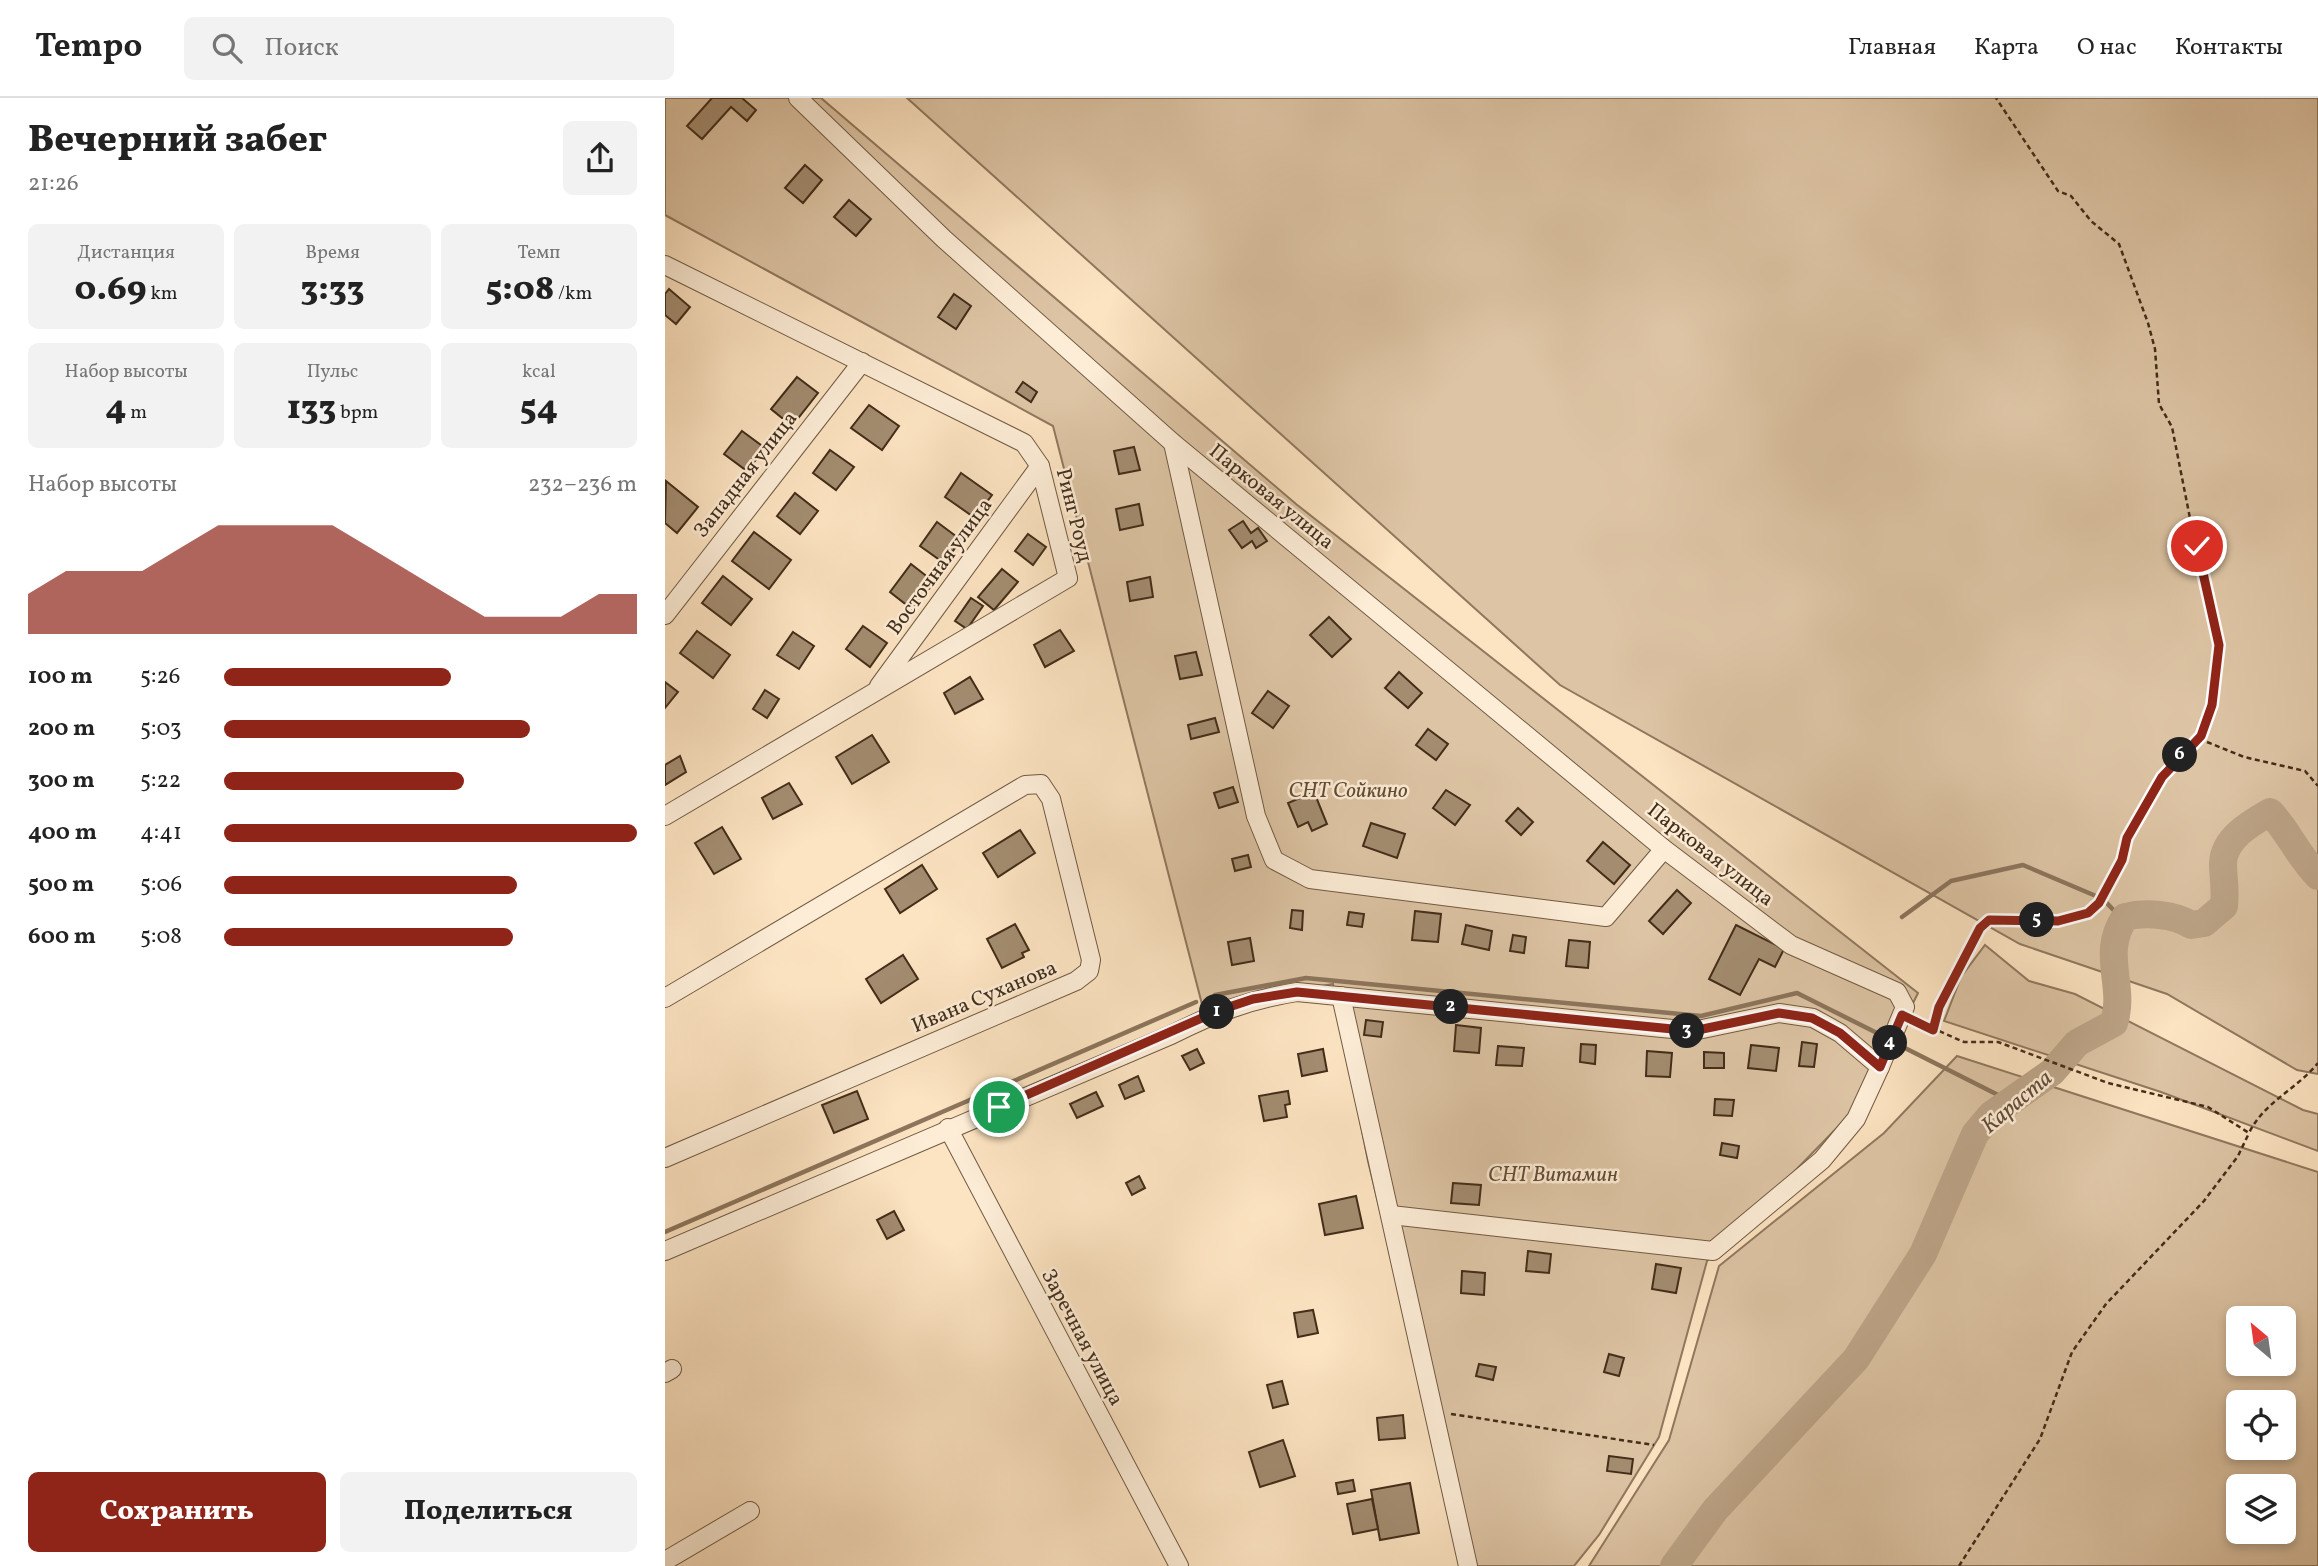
<!DOCTYPE html>
<html lang="ru">
<head>
<meta charset="utf-8">
<style>
	body { margin:0; font-family:Vollkorn,serif; background:#f2f2f2; color:#222; height:100vh; display:flex; flex-direction:column; font-size:26px; white-space:nowrap }
	* { box-sizing:border-box; margin:0 }
	p { font-size:23px; color:#767676 }
	.icon { flex:none; width:38px; height:38px; fill:none; stroke:currentColor; stroke-width:2; stroke-linecap:round; stroke-linejoin:round }
	.map { position:relative; flex:1; overflow:hidden }
	.drawer { display:flex; flex-direction:column; background:#fff; width:665px }
	.drawer>* { flex:none }
	.needle { width:46px; rotate:331deg }
	.controls { position:absolute; left:1561px; top:1208px; display:grid; gap:14px }
	.controls a { display:grid; place-items:center; width:70px; height:70px; border-radius:10px; background:#fff; box-shadow:0 4px 10px #0003; font-size:35px }
	.pin { position:absolute; display:grid; place-items:center; width:60px; height:60px; color:#fff; margin:-30px; border:4px solid #fff; border-radius:50%; box-shadow:0 2px 7px #0007 }
	.km { position:absolute; width:35px; height:35px; margin:-18px; border-radius:50%; background:#222; color:#fff; font-size:19px; line-height:35px; text-align:center }
	.round { display:grid; place-items:center; flex:none; width:74px; height:74px; border-radius:10px; background:#f2f2f2 }
	.overview { display:flex; align-items:center; justify-content:space-between; height:119px; padding:0 28px }
	h1 { font-size:38px; font-weight:800; line-height:52px }
	.stats { display:grid; grid-template-columns:repeat(3,1fr); gap:10px; height:119px; padding:7px 28px }
	.stats div { display:grid; align-content:center; border-radius:10px; background:#f2f2f2; text-align:center }
	.stats b { font-size:35px; font-weight:800 }
	.stats small { font-size:19px; font-weight:400 }
	.stats p { font-size:19px }
	.chart { height:196px; padding:14px 28px }
	.chart p { display:flex; justify-content:space-between }
	.chart svg { width:100%; height:126px; margin-top:7px; fill:#8f2418; opacity:.7 }
	.primary-button { display:flex; gap:14px; margin-top:auto; padding:14px 28px }
	.primary-button a { flex:1; height:80px; border-radius:10px; background:#8f2418; color:#fff; font-size:28px; font-weight:800; line-height:80px; text-align:center }
	.primary-button a+a { background:#f2f2f2; color:#222 }
	ul { padding:0 28px; list-style:none; font-size:23px }
	li { display:grid; grid-template-columns:112px 84px 1fr; align-items:center; height:52px }
	li i { height:18px; border-radius:9px; background:#8f2418 }
	header { display:flex; align-items:center; gap:42px; box-sizing:border-box; height:98px; padding:0 35px; background:#fff; border-bottom:2px solid #e0e0e0 }
	header strong { font-size:33px }
	nav { display:flex; gap:38px; margin-inline-start:auto; font-size:24px }
	.search { width:490px; height:63px; background:#f2f2f2; display:flex; align-items:center; gap:18px; box-sizing:border-box; padding:0 24px; border-radius:10px; color:#767676; font-size:26px }
	main { display:flex; flex:1; min-height:0 }
	.map>svg:first-child { display:block }
	.green { fill:#ddc4a4; stroke:#90785e; stroke-width:2; fill-rule:evenodd }
	.lines { fill:none; stroke-linecap:round; stroke-linejoin:round }
	.stream { stroke:#8c755c; stroke-width:4.5 }
	.river { stroke:#bda588; stroke-width:28 }
	.building { fill:#a38c70; stroke:#432d19; stroke-width:2 }
	.minor-casing { stroke:#715a43; stroke-width:20 }
	.path { stroke:#432d19; stroke-width:2.5; stroke-dasharray:5 3.5; stroke-linecap:butt }
	.minor { stroke:#fdedd7; stroke-width:18 }
	.route-casing { stroke:#fff; stroke-width:14 }
	.route { stroke:#8f2418; stroke-width:9 }
	.labels { text-anchor:middle; stroke-width:5; stroke-linejoin:round; paint-order:stroke }
	.street-label { font-size:21px; fill:#432d19; stroke:#fdedd7 }
	.park-label { font-size:21px; font-style:italic; fill:#624b35; stroke:#fdedd7 }
	.water-label { font-size:23px; font-style:italic; fill:#624b35; stroke:#fdedd7 }
</style>
</head>
<body>
<header>
<strong>Tempo</strong>
<div class="search"><svg class="icon" aria-label="search" viewBox="0 0 24 24"><circle cx="10" cy="10" r="6"/><path d="M15 15l6 6"/></svg>Поиск</div>
<nav><a>Главная</a><a>Карта</a><a>О нас</a><a>Контакты</a></nav>
</header>
<main>
<section class="drawer">
<div class="overview"><div><h1>Вечерний забег</h1><p>21:26</p></div><a class="round"><svg class="icon" aria-label="share" viewBox="0 0 24 24"><path d="M12 15V3M7 8l5-5 5 5M5 13v7h14v-7"/></svg></a></div>
<div class="stats">
<div><p>Дистанция</p><b>0.69<small> km</small></b></div>
<div><p>Время</p><b>3:33</b></div>
<div><p>Темп</p><b>5:08<small> /km</small></b></div>
</div>
<div class="stats">
<div><p>Набор высоты</p><b>4<small> m</small></b></div>
<div><p>Пульс</p><b>133<small> bpm</small></b></div>
<div><p>kcal</p><b>54</b></div>
</div>
<div class="chart"><p><span>Набор высоты</span>232–236 m</p>
<svg viewBox="0 0 160 44" preserveAspectRatio="none"><path d="M0 44V30L10 22L20 22L30 22L40 14L50 6L60 6L70 6L80 6L90 14L100 22L110 30L120 38L130 38L140 38L150 30L160 30V44z"/></svg>
</div>
<ul>
<li><b>100 m</b>5:26<i style="width:55%"></i></li>
<li><b>200 m</b>5:03<i style="width:74%"></i></li>
<li><b>300 m</b>5:22<i style="width:58%"></i></li>
<li><b>400 m</b>4:41<i style="width:100%"></i></li>
<li><b>500 m</b>5:06<i style="width:71%"></i></li>
<li><b>600 m</b>5:08<i style="width:70%"></i></li>
</ul>
<div class="primary-button"><a>Сохранить</a><a>Поделиться</a></div>
</section>
<div class="map">
<svg width="1653" height="1468" viewBox="0 0 1653 1468">
	<rect width="100%" height="100%" fill="#fce3c1"/>
	<filter id="stains"><feTurbulence type="fractalNoise" baseFrequency=".00286" numOctaves="4"/><feColorMatrix values="0 0 0 0 .2 0 0 0 0 .09 0 0 0 0 .02 0 0 0 .5 -.17"/></filter>
	<radialGradient id="worn" r=".72"><stop offset=".6" stop-color="#630" stop-opacity="0"/><stop offset="1" stop-color="#630" stop-opacity=".3"/></radialGradient>
	<!-- green -->
	<g class="green">
		<path d="M0,0H156L631,406L1253,895L1202,999L1042,1163L994,1339L934,1437L909,1468H801L703,1063L668,886L538,910L388,328L0,117Z"/>
		<path d="M242,0H1653V976L1632,972L1502,896L1355,846L895,587Z"/>
		<path d="M1320,847L1364,883L1410,896L1638,1012L1653,1016V1053L1496,994L1279,923L1296,879Z"/>
		<path d="M1292,958L1653,1074V1468H924L1004,1342L1054,1168L1219,1035ZM1573,1220H1619V1265H1573ZM1573,1304H1619V1349H1573ZM1573,1388H1619V1433H1573Z"/>
	</g>
	<g class="lines">
		<!-- stream -->
		<g class="stream">
			<path d="M1237,819L1286,783L1358,767L1438,801L1458,822"/>
			<path d="M550,897L641,880L1036,918L1132,895L1220,939"/>
			<path d="M1232,946L1345,1003"/>
			<path d="M0,1134L531,904"/>
		</g>
		<!-- river -->
		<path class="river" d="M1009,1468L1050,1412L1191,1261L1258,1156L1310,1036L1326,1017L1387,974L1412,945L1449,925C1461,887 1435,856 1460,819C1480,814 1510,816 1526,827L1539,825L1559,808C1561,793 1558,780 1558,765C1559,740 1586,725 1605,714C1624,734 1633,758 1653,778"/>
	</g>
	<!-- building -->
	<g class="building">
		<path d="M47,0H77L91,12L82,23L66,9L37,41L22,28Z"/>
		<path d="M140,67L157,82L138,105L120,90Z"/>
		<path d="M184,102L206,121L191,138L169,119Z"/>
		<path d="M4,191L25,209L11,226L0,217V196Z"/>
		<path d="M289,196L306,208L291,231L273,219Z"/>
		<path d="M132,279L153,295L127,328L106,311Z"/>
		<path d="M358,284L372,294L366,304L351,294Z"/>
		<path d="M204,307L234,328L217,352L186,330Z"/>
		<path d="M77,333L100,350L82,373L59,356Z"/>
		<path d="M469,349L475,372L454,376L449,353Z"/>
		<path d="M165,352L189,369L171,392L148,375Z"/>
		<path d="M296,375L327,397L310,420L280,399Z"/>
		<path d="M1,383L33,409L12,435L0,425Z"/>
		<path d="M130,395L153,413L135,436L112,418Z"/>
		<path d="M474,406L478,427L455,432L451,411Z"/>
		<path d="M578,423L586,435L593,430L602,443L591,450L587,443L577,450L564,432Z"/>
		<path d="M272,424L296,442L279,465L255,448Z"/>
		<path d="M89,434L126,462L104,491L67,463Z"/>
		<path d="M363,436L381,449L368,467L350,453Z"/>
		<path d="M246,466L269,484L248,512L225,494Z"/>
		<path d="M337,471L353,484L329,512L313,499Z"/>
		<path d="M58,478L87,501L66,527L37,505Z"/>
		<path d="M485,479L488,499L465,503L462,484Z"/>
		<path d="M306,500L318,508L302,531L290,523Z"/>
		<path d="M664,519L686,541L667,559L645,537Z"/>
		<path d="M198,528L222,545L205,569L181,551Z"/>
		<path d="M395,532L409,553L380,569L369,547Z"/>
		<path d="M32,533L65,557L48,580L15,555Z"/>
		<path d="M128,534L149,548L134,571L112,557Z"/>
		<path d="M531,554L537,577L515,581L510,558Z"/>
		<path d="M734,574L757,595L743,610L720,590Z"/>
		<path d="M305,579L318,601L290,616L279,595Z"/>
		<path d="M0,584L13,594L0,610Z"/>
		<path d="M100,592L114,601L102,620L88,611Z"/>
		<path d="M603,593L624,608L608,630L587,615Z"/>
		<path d="M550,620L554,634L526,641L523,627Z"/>
		<path d="M763,631L783,646L771,662L751,647Z"/>
		<path d="M207,637L224,664L187,686L171,659Z"/>
		<path d="M15,658L21,674L0,687V667Z"/>
		<path d="M124,685L137,706L108,721L97,700Z"/>
		<path d="M568,689L573,704L554,710L549,695Z"/>
		<path d="M781,692L805,707L790,727L768,710Z"/>
		<path d="M649,694L662,726L647,733L643,724L633,729L623,705Z"/>
		<path d="M853,710L868,724L856,737L841,723Z"/>
		<path d="M706,725L740,736L732,760L698,748Z"/>
		<path d="M57,729L76,761L49,776L30,745Z"/>
		<path d="M355,732L370,755L333,779L318,755Z"/>
		<path d="M938,744L965,767L949,786L922,763Z"/>
		<path d="M583,757L586,769L570,773L567,761Z"/>
		<path d="M257,767L272,791L235,815L220,791Z"/>
		<path d="M1012,792L1026,805L998,836L984,823Z"/>
		<path d="M627,812L638,813L637,832L625,830Z"/>
		<path d="M750,813L776,816L773,844L747,842Z"/>
		<path d="M684,814L699,816L697,829L682,827Z"/>
		<path d="M350,826L364,852L357,855L359,859L337,870L322,841Z"/>
		<path d="M801,827L827,833L824,852L797,846Z"/>
		<path d="M1071,827L1119,851L1110,869L1094,861L1075,897L1044,881Z"/>
		<path d="M848,837L861,839L859,855L845,853Z"/>
		<path d="M585,840L589,863L567,867L563,844Z"/>
		<path d="M904,842L925,844L923,870L901,868Z"/>
		<path d="M238,857L253,881L216,905L201,881Z"/>
		<path d="M701,922L718,924L716,939L699,937Z"/>
		<path d="M791,927L816,930L814,955L789,953Z"/>
		<path d="M1137,944L1152,946L1149,969L1134,968Z"/>
		<path d="M916,946L931,947L930,966L915,964Z"/>
		<path d="M1086,947L1114,950L1111,973L1083,970Z"/>
		<path d="M833,948L859,950L857,968L831,967Z"/>
		<path d="M532,951L539,965L525,972L517,958Z"/>
		<path d="M658,951L662,973L637,978L633,956Z"/>
		<path d="M982,953L1007,955L1005,979L981,978Z"/>
		<path d="M1039,954L1059,955V970H1039Z"/>
		<path d="M473,978L479,993L460,1001L454,987Z"/>
		<path d="M192,993L203,1021L169,1035L157,1007Z"/>
		<path d="M623,993L625,1006L620,1007L622,1019L599,1023L594,998Z"/>
		<path d="M431,994L438,1008L412,1020L405,1006Z"/>
		<path d="M1050,1001L1069,1002L1067,1018L1049,1017Z"/>
		<path d="M1057,1045L1074,1048L1072,1060L1055,1057Z"/>
		<path d="M474,1078L480,1090L467,1097L461,1085Z"/>
		<path d="M788,1085L816,1087L814,1107L786,1105Z"/>
		<path d="M691,1098L698,1130L660,1137L654,1106Z"/>
		<path d="M229,1113L239,1132L222,1141L212,1122Z"/>
		<path d="M863,1153L886,1156L884,1175L861,1173Z"/>
		<path d="M991,1166L1016,1170L1011,1195L987,1191Z"/>
		<path d="M797,1173L820,1175L819,1197L796,1195Z"/>
		<path d="M648,1212L653,1235L633,1239L629,1215Z"/>
		<path d="M944,1256L959,1260L954,1278L939,1274Z"/>
		<path d="M814,1266L831,1269L828,1282L811,1278Z"/>
		<path d="M617,1283L623,1306L608,1310L602,1287Z"/>
		<path d="M738,1317L740,1340L714,1342L712,1320Z"/>
		<path d="M618,1342L630,1378L595,1389L584,1354Z"/>
		<path d="M944,1358L968,1361L966,1376L942,1373Z"/>
		<path d="M688,1382L690,1393L673,1396L671,1385Z"/>
		<path d="M745,1385L754,1435L715,1442L706,1392Z"/>
		<path d="M707,1401L713,1431L688,1436L682,1406Z"/>
	</g>
	<g class="lines">
		<defs>
			<g id="minor">
				<path d="M0,167L359,345L375,368L403,480L0,718"/>
				<path d="M508,345L591,718L609,762L645,781L941,819L999,751"/>
				<path d="M0,517L197,264"/>
				<path d="M214,588L375,368"/>
				<path d="M676,898L803,1468"/>
				<path d="M0,900L360,687L376,686L386,701L426,862L424,873L411,883L0,1060"/>
				<path d="M283,1030L514,1468"/>
				<path d="M726,1117L1048,1153L1157,1062L1191,1021L1215,969"/>
				<path d="M0,1153L506,937C550,915 583,902 632,894L1028,933L1114,915L1148,920L1175,935L1215,969L1240,909L1232,894L1126,847L999,751L508,345L279,141L133,0"/>
				<path d="M0,1275L7,1271"/>
				<path d="M0,1463L85,1413"/>
			</g>
		</defs>
		<!-- minor casing -->
		<use href="#minor" class="minor-casing"/>
		<!-- path -->
		<g class="path">
			<path d="M1536,638L1542,644L1579,659L1640,673L1653,688"/>
			<path d="M1251,923L1299,944H1333L1443,985L1543,1009L1584,1035C1599,1004 1632,991 1653,965"/>
			<path d="M1268,932L1274,909L1315,830L1324,822L1393,823L1423,815L1434,805L1457,762L1462,740L1497,679L1536,638L1547,607L1553,577L1554,547L1536,476L1507,329L1494,306L1490,251L1483,225L1454,146L1426,123L1406,98L1393,93L1331,0"/>
			<path d="M786,1316L989,1347"/>
			<path d="M1294,1468L1375,1341L1407,1254L1441,1206L1539,1103L1573,1058L1584,1035"/>
		</g>
		<!-- minor -->
		<use href="#minor" class="minor"/>
	</g>
	<g class="lines">
		<defs>
			<path id="route" d="M334,1009L555,912L588,901L632,894L1028,933L1114,915L1147,920L1175,935L1215,969L1237,917L1268,932L1274,909L1315,830L1324,822L1393,823L1423,815L1434,805L1457,762L1462,740L1497,679L1536,638L1547,607L1554,547L1532,448"/>
		</defs>
		<!-- route casing -->
		<use href="#route" class="route-casing"/>
		<!-- route -->
		<use href="#route" class="route"/>
	</g>
	<g class="labels">
		<!-- street labels -->
		<g class="street-label">
			<text transform="translate(80 376) rotate(-52)" y="7">Западная улица</text>
			<text transform="translate(607 398) rotate(39)" y="7">Парковая улица</text>
			<text transform="translate(410 417) rotate(76)" y="7">Ринг Роуд</text>
			<text transform="translate(274 468) rotate(-54)" y="7">Восточная улица</text>
			<text transform="translate(1046 756) rotate(38)" y="7">Парковая улица</text>
			<text transform="translate(319 898) rotate(-23)" y="7">Ивана Суханова</text>
			<text transform="translate(418 1239) rotate(62)" y="7">Заречная улица</text>
		</g>
		<!-- park labels -->
		<g class="park-label">
			<text x="683" y="699">СНТ Сойкино</text>
			<text x="888" y="1083">СНТ Витамин</text>
		</g>
		<!-- water labels -->
		<g class="water-label">
			<text transform="translate(1351 1003) rotate(-40)" y="8">Караста</text>
		</g>
	</g>
	<rect width="100%" height="100%" filter="url(#stains)"/>
	<rect width="100%" height="100%" fill="url(#worn)"/>
</svg>
<div class="controls">
<a><svg class="needle" viewBox="-14 -14 28 28"><path d="M0-13l5 13h-10z" fill="#e53935"/><path d="M0 13l5-13h-10z" fill="#767676"/></svg></a>
<a><svg class="icon" aria-label="locate" viewBox="0 0 24 24"><circle cx="12" cy="12" r="6"/><path d="M12 2v4M12 18v4M2 12h4M18 12h4"/></svg></a>
<a><svg class="icon" aria-label="layers" viewBox="0 0 24 24"><path d="M12 4l9 5-9 5-9-5zM3 14l9 5 9-5"/></svg></a>
</div>
<div class="pin" style="left:334px;top:1009px;background:#1e9e55"><svg class="icon" aria-label="arrive" viewBox="0 0 24 24"><path d="M6 21V4h12l-3 4 3 4H6"/></svg></div>
<div class="pin" style="left:1532px;top:448px;background:#d93025"><svg class="icon" aria-label="check" viewBox="0 0 24 24"><path d="M5 12l5 5 9-10"/></svg></div>
<b class="km" style="left:552px;top:914px">1</b>
<b class="km" style="left:786px;top:909px">2</b>
<b class="km" style="left:1022px;top:933px">3</b>
<b class="km" style="left:1225px;top:945px">4</b>
<b class="km" style="left:1372px;top:822px">5</b>
<b class="km" style="left:1515px;top:657px">6</b>
</div>
</main>
</body>
</html>
